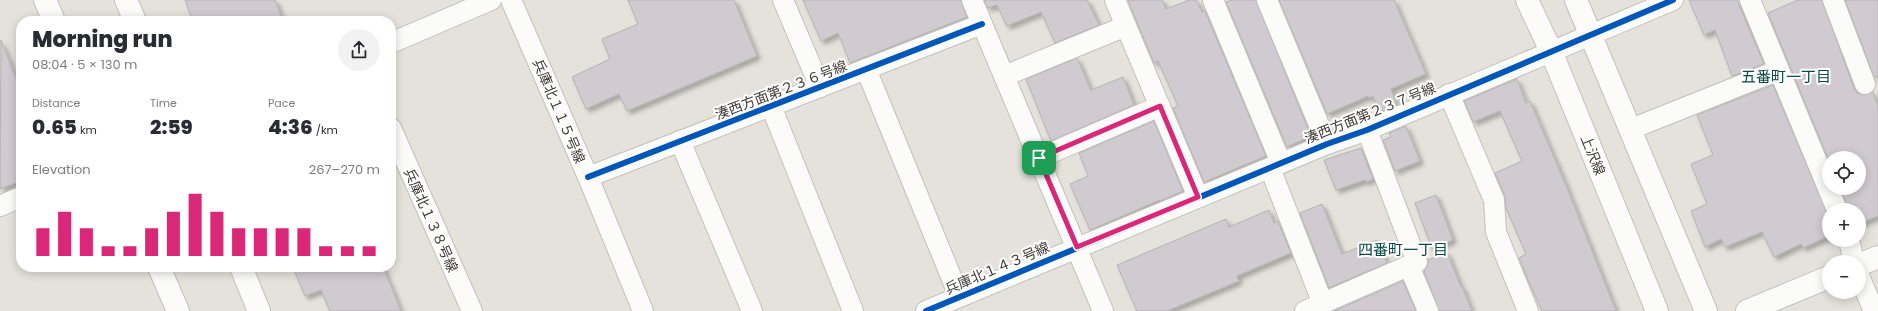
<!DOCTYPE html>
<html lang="en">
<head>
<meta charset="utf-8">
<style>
	body { margin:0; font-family:Poppins,"Noto Sans JP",sans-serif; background:#f2f2f3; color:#2b2b33; height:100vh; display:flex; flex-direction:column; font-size:15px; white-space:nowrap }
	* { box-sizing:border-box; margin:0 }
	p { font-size:13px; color:#7c7c81 }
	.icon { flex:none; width:22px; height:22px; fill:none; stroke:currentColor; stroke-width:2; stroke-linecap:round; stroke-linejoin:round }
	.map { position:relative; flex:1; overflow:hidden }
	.details { position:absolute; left:16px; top:16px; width:380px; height:256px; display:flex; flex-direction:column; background:#fff; border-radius:16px; box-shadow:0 2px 10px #0003 }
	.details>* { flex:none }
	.controls { position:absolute; left:1822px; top:151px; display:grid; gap:8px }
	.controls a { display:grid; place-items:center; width:44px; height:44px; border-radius:50%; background:#fff; box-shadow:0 2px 10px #0003; font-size:20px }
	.pin { position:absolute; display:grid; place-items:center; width:34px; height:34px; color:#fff; margin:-17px; border-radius:8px; box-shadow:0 2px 6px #0006 }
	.round { display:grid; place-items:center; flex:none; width:42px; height:42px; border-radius:21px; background:#f2f2f3 }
	.overview { display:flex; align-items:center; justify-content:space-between; height:68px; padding:0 16px }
	h1 { font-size:22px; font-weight:800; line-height:30px }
	.figures { display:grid; grid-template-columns:repeat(3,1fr); gap:6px; height:68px; padding:4px 16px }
	.figures div { display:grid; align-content:center }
	.figures b { font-size:20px; font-weight:800 }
	.figures small { font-size:11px; font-weight:400 }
	.figures p { font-size:11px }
	.chart { height:112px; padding:8px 16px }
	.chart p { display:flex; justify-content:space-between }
	.chart svg { width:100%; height:72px; margin-top:4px; stroke:#db2777; stroke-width:6 }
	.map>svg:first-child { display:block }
	.building { fill:#d1cad0; stroke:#b5b3b2; filter:url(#shadow) }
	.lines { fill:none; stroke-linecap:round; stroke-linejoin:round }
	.minor-casing { stroke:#c2c0ba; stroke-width:22 }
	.tertiary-casing { stroke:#c2c0ba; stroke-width:24 }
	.primary-casing { stroke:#c2c0ba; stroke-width:24 }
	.trunk-casing { stroke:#c2c0ba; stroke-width:24 }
	.minor { stroke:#fbfbf9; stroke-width:20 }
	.tertiary { stroke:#fbfbf9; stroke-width:22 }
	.primary { stroke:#fbfbf9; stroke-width:22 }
	.trunk { stroke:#fbfbf9; stroke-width:22 }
	.cycleway-casing { stroke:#fff; stroke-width:8 }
	.cycleway { stroke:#0057b8; stroke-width:6 }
	.route-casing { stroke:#fff; stroke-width:8 }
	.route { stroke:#db2777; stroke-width:5 }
	.labels { text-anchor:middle; stroke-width:4; stroke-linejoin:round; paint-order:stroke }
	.street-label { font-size:14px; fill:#3c3a34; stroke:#fff }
	.neighbourhood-label { font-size:15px; fill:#0a4842; stroke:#fff }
</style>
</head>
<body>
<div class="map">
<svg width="1878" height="311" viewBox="0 0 1878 311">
	<defs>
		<filter id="shadow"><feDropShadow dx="3.5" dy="3.5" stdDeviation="2" flood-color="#0004"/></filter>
	</defs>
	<rect width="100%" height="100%" fill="#e4e2da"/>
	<!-- building -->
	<g class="building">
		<path d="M185,0H275L283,21H193Z"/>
		<path d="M628,0H734L757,56L627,111L619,94L586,109L572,77L610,59L602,39L638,24Z"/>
		<path d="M803,0H961L967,17L850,63L838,33L821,41Z"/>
		<path d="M984,0H1087L1099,25L1055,43L1041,12L1007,26L997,5L988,8Z"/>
		<path d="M1128,0H1162L1166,9L1189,0H1196L1202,12L1205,11L1266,156L1204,182L1173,108L1178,106L1158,61L1154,63Z"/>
		<path d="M1232,0H1256L1311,136L1287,147L1226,2Z"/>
		<path d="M1279,0H1394L1426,74L1391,89L1397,105L1380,112L1373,96L1369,98L1368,96L1327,114Z"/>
		<path d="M1689,0H1737L1764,64L1732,76L1715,30L1704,35Z"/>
		<path d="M1798,0H1822L1854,88L1857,93L1863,95L1873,92L1878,106V216L1859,224V210H1848L1840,188H1859V158H1829V161L1768,13Z"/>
		<path d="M1845,0H1878V75L1874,77Z"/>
		<path d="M1,40L21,91V181L0,189Z"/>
		<path d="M1077,58L1091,90L1123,77L1134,105L1051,141L1026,79Z"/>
		<path d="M1517,79L1526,103L1530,101L1565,183L1616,311H1542L1529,282L1519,258L1526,254L1506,208L1505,196L1495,173L1522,161L1500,111L1473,122L1464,101Z"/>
		<path d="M1773,85L1829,218V236L1803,248L1801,244L1774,257L1762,232L1725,247L1721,239L1705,247L1691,211L1707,204L1691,164L1713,155L1697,115Z"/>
		<path d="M1154,121L1183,191L1160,201V200L1090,230L1070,184L1088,176L1079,153Z"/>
		<path d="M1406,126L1420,161L1395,171L1383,140L1391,137L1389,133Z"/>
		<path d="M1361,148L1373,179L1366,182L1365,180L1336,190L1324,160Z"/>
		<path d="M1436,195L1453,240L1432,249L1415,203Z"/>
		<path d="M1322,204L1342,254L1377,240L1387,263L1329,288L1300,213Z"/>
		<path d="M1269,210L1274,223L1278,221L1291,253L1237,276L1239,281L1167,311H1137L1117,265L1226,219L1229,227Z"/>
		<path d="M1447,252L1461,287L1462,286L1472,311H1439L1424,271L1428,264V260Z"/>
		<path d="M293,267H383L401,311H330L321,290L305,296Z"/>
		<path d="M1403,281L1416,311H1334Z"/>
	</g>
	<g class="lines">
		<defs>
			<g id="minor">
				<path d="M511,0L588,177L643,311"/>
				<path d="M783,0L820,87"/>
				<path d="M972,0L1103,311"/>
				<path d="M1115,0L1198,197"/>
				<path d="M1213,0L1281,163"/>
				<path d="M1267,0L1327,144"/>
				<path d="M1750,0L1837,210"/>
				<path d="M1833,0L1865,84"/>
				<path d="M391,43L491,0"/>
				<path d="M866,69L959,296"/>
				<path d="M1004,76L1126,26"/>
				<path d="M1449,94L1494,200L1496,232L1528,311"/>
				<path d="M771,106L853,311"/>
				<path d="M391,128L472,311"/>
				<path d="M1631,129L1779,70"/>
				<path d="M680,141L752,311"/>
				<path d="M1039,158L1160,106"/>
				<path d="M1270,168L1323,304"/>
				<path d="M588,177L982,24"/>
				<path d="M0,206L21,197"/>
				<path d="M1849,240L1854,262"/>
				<path d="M1409,266L1428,311"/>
				<path d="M1859,276L1874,311"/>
				<path d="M926,311L1327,144L1367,130L1673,0"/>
				<path d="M1305,311L1417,262L1367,130"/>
			</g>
			<g id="tertiary">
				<path d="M1859,265L1878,257"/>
				<path d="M1747,311L1829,277"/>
			</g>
			<g id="primary">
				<path d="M1527,0L1551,51L1657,311"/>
				<path d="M1576,0L1706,311"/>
			</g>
			<g id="trunk">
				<path d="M45,0L54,21"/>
				<path d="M126,0L135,21"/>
				<path d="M159,267L178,311"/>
				<path d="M241,267L259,311"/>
			</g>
		</defs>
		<!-- minor casing -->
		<use href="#minor" class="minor-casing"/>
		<!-- tertiary casing -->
		<use href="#tertiary" class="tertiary-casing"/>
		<!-- primary casing -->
		<use href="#primary" class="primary-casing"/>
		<!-- trunk casing -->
		<use href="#trunk" class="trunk-casing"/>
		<!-- minor -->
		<use href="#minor" class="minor"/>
		<!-- tertiary -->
		<use href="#tertiary" class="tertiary"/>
		<!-- primary -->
		<use href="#primary" class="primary"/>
		<!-- trunk -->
		<use href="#trunk" class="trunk"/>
		<defs>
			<g id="cycleway">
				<path d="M588,177L982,24"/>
				<path d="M926,311L1327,144L1367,130L1673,0"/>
			</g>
		</defs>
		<!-- cycleway casing -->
		<use href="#cycleway" class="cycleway-casing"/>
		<!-- cycleway -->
		<use href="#cycleway" class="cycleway"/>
	</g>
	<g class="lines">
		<defs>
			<path id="route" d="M1160,106L1198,197L1077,247L1039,158Z"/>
		</defs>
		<!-- route casing -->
		<use href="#route" class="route-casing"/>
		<!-- route -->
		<use href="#route" class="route"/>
	</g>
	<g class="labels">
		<!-- street labels -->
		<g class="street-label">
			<text transform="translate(781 90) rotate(-21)" y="5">湊西方面第２３６号線</text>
			<text transform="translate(559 111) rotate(67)" y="5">兵庫北１１５号線</text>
			<text transform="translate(1370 113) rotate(-22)" y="5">湊西方面第２３７号線</text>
			<text transform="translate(1593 155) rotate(68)" y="5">上沢線</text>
			<text transform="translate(431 220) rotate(66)" y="5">兵庫北１３８号線</text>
			<text transform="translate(997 268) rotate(-23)" y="5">兵庫北１４３号線</text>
		</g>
		<!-- neighbourhood labels -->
		<g class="neighbourhood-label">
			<text x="1786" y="82">五番町一丁目</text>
			<text x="1403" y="255">四番町一丁目</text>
		</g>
	</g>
</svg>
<div class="controls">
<a><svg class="icon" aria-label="locate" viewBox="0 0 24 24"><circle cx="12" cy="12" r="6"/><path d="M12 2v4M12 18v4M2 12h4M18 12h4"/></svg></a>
<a>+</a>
<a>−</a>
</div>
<div class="pin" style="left:1039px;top:158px;background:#1e9e55"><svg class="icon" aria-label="arrive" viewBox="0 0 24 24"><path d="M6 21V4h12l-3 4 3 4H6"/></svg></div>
<section class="details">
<div class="overview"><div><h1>Morning run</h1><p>08:04 · 5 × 130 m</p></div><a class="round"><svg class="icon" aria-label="share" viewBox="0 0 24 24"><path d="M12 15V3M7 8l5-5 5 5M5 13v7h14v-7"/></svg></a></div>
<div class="figures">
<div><p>Distance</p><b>0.65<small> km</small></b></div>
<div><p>Time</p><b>2:59</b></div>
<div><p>Pace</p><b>4:36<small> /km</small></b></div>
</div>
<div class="chart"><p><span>Elevation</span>267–270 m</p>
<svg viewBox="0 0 160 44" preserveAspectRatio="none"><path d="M5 44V27M15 44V17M25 44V27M35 44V38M45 44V38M55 44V27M65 44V17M75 44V6M85 44V17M95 44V27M105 44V27M115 44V27M125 44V27M135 44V38M145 44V38M155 44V38"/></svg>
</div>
</section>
</div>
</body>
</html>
